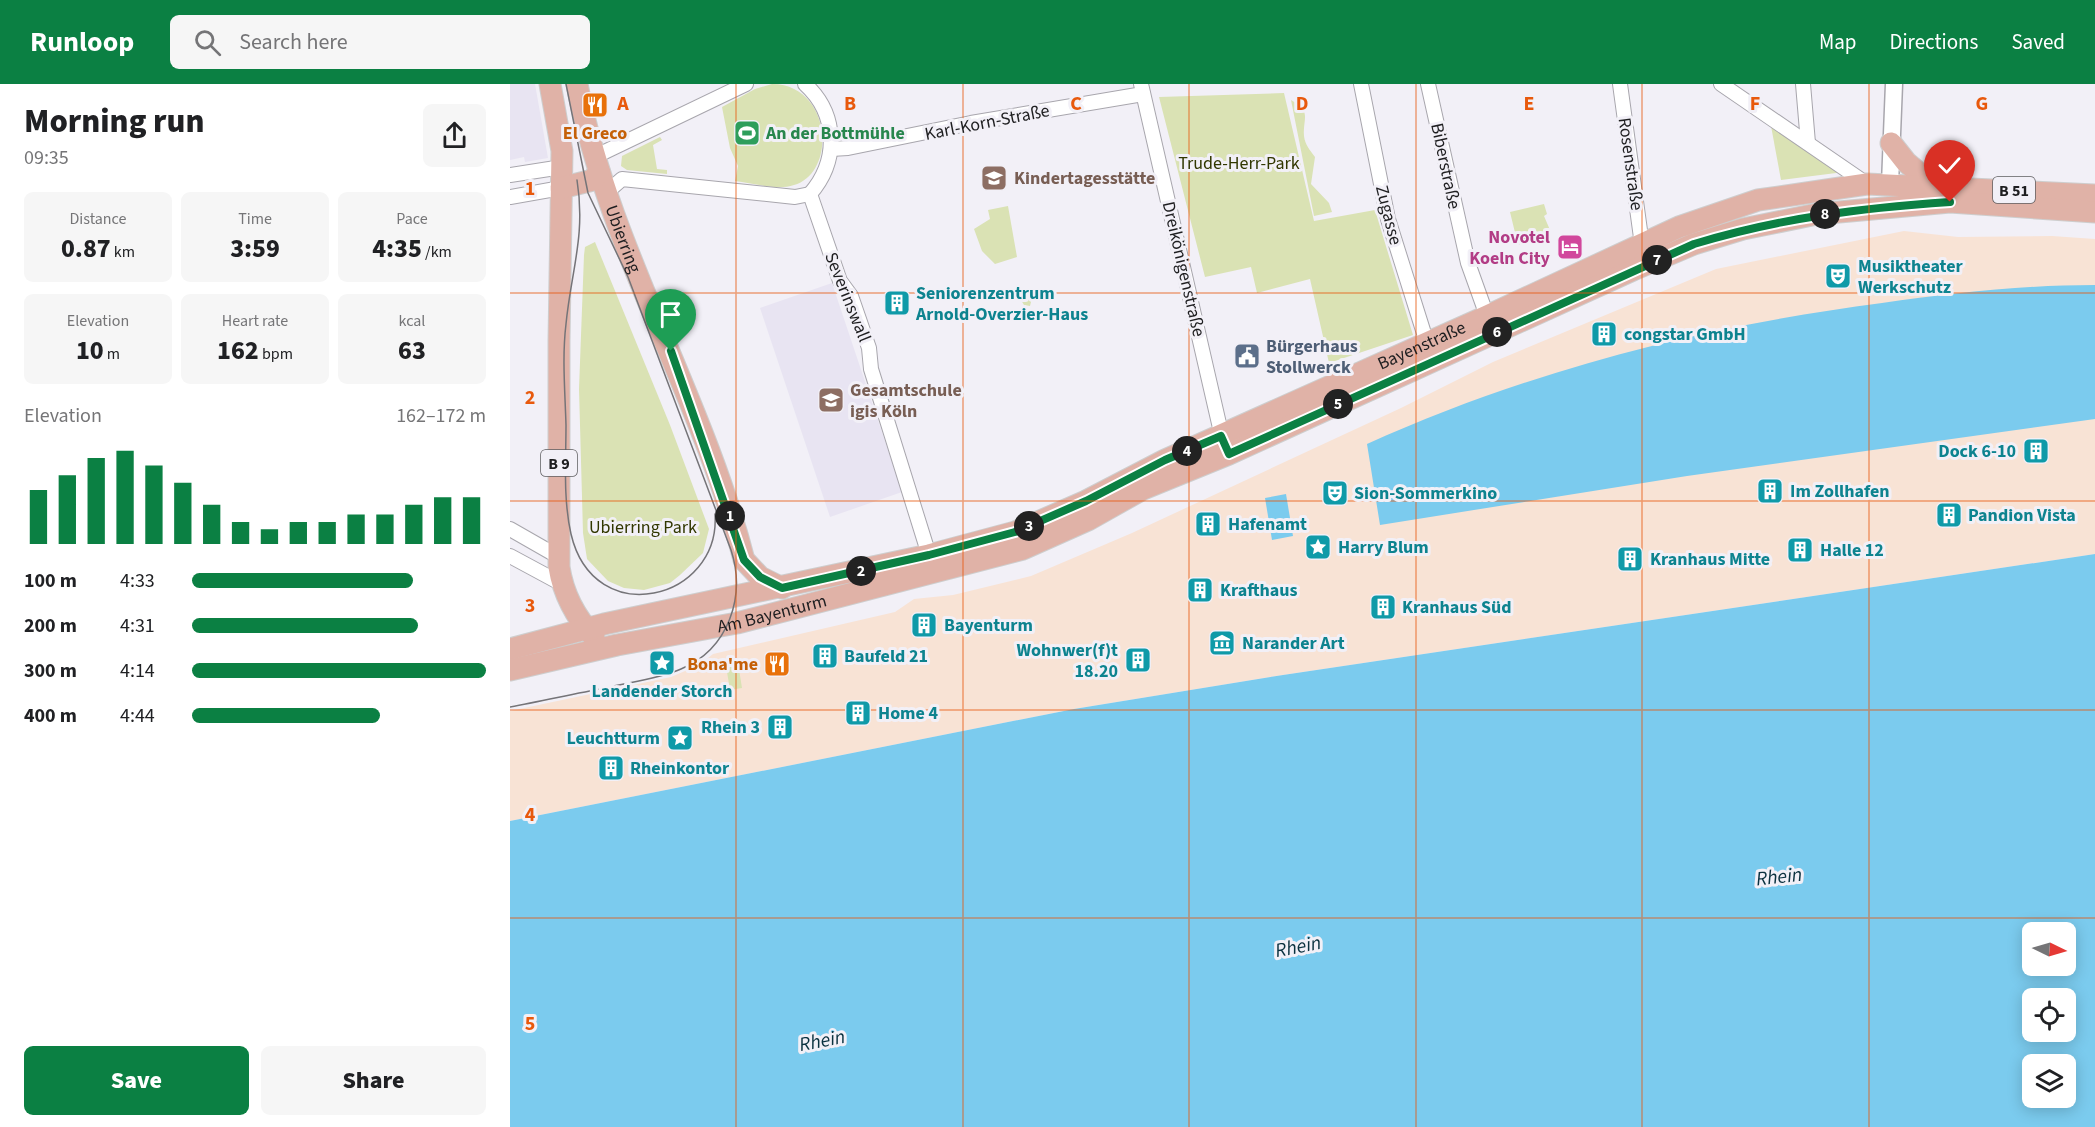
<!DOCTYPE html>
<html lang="en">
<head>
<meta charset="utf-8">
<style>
	body { margin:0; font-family:"Source Sans 3",sans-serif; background:#f6f6f6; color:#202124; height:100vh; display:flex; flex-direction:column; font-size:22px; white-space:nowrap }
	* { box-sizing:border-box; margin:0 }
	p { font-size:20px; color:#757577 }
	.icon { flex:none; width:33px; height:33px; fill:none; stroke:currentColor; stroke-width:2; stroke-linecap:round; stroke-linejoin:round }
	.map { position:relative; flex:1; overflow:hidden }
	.drawer { display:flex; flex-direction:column; background:#fff; width:510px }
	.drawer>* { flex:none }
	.needle { width:39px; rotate:95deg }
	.fabs { position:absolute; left:1512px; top:838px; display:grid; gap:12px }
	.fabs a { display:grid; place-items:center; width:54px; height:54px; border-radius:9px; background:#fff; box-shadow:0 3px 15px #0003; font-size:30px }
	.pin { position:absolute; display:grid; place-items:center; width:51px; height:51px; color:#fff; margin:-62px -26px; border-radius:50% 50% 50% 0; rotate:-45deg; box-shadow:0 0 6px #0007 }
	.pin .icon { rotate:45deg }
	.km { position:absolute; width:30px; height:30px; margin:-15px; border-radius:50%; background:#222; color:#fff; font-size:16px; line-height:30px; text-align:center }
	.round { display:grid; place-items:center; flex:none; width:63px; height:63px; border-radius:9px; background:#f6f6f6 }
	.summary { display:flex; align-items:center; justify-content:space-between; height:102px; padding:0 24px }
	h1 { font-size:33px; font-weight:800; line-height:45px }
	.metrics { display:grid; grid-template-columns:repeat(3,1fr); gap:9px; height:102px; padding:6px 24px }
	.metrics div { display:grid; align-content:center; border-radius:9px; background:#f6f6f6; text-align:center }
	.metrics b { font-size:26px; font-weight:800 }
	.metrics small { font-size:16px; font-weight:400 }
	.metrics p { font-size:16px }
	.chart { height:168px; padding:12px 24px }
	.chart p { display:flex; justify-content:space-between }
	.chart svg { width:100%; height:108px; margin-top:6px; stroke:#0b8043; stroke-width:6 }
	.primary-button { display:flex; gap:12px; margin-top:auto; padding:12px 24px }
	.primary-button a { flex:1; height:69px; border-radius:9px; background:#0b8043; color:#fff; font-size:24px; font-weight:800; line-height:69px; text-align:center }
	.primary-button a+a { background:#f6f6f6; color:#202124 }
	ul { padding:0 24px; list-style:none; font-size:20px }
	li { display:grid; grid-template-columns:96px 72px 1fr; align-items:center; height:45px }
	li i { height:15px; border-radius:8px; background:#0b8043 }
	header { display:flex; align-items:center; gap:36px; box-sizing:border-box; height:84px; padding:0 30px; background:#0b8043; color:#fff }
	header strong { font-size:28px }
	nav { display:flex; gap:33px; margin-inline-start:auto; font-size:21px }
	.search { width:420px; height:54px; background:#f6f6f6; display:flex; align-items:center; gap:15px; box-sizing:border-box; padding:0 21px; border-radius:9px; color:#757577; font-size:22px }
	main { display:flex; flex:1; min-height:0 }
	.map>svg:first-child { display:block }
	.commercial { fill:#f8e3d5 }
	.built { fill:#e8e4f2 }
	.green { fill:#dae2b4 }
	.water { fill:#7bcbee; fill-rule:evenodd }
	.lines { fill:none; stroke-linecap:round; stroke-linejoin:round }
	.minor-casing { stroke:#a8a6ad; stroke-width:16 }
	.tertiary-casing { stroke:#a8a6ad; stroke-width:19 }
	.primary-casing { stroke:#cecece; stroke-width:23 }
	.minor { stroke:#fff; stroke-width:14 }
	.tertiary { stroke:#fff; stroke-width:16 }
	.primary { stroke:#e0b2a7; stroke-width:21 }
	.tram { stroke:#757478; stroke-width:1.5 }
	.route-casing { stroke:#fff; stroke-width:12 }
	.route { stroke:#0b8043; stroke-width:8 }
	.grid { fill:none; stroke:#e8590c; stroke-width:1.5; stroke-opacity:0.55 }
	.labels { text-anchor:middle; stroke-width:6; stroke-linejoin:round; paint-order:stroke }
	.shield { fill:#f2f0f7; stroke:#5e5d60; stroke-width:1.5 }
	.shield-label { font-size:16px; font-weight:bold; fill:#1e1e20 }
	.street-label { font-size:18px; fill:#1e1e20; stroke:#f2f0f7 }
	.food-label { font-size:18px; font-weight:bold; fill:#c56008; stroke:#f2f0f7 }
	.leisure-label { font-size:18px; font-weight:bold; fill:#27864d; stroke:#f2f0f7; text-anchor:start }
	.park-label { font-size:18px; fill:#313700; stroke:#f2f0f7 }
	.education-label { font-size:18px; font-weight:bold; fill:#785e54; stroke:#f2f0f7; text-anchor:start }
	.hotel-label { font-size:18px; font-weight:bold; fill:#b23c85; stroke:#f2f0f7; text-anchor:end }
	.culture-label { font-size:18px; font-weight:bold; fill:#0d838f; stroke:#f2f0f7; text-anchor:start }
	.service-label { font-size:18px; font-weight:bold; fill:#4e5e75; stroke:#f2f0f7; text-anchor:start }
	.water-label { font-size:20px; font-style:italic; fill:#0a313f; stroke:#f2f0f7 }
	.grid-label { font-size:20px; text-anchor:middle; font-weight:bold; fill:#e8590c; stroke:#f2f0f7; stroke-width:6; stroke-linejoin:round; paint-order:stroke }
</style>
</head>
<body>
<header>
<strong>Runloop</strong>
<div class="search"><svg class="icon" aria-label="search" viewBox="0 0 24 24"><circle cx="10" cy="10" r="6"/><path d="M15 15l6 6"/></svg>Search here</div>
<nav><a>Map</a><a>Directions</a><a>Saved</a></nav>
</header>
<main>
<section class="drawer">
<div class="summary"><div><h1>Morning run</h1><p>09:35</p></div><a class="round"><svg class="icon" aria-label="share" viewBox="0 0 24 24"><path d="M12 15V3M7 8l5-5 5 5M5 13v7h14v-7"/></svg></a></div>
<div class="metrics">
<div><p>Distance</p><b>0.87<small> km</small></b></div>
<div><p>Time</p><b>3:59</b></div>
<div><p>Pace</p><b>4:35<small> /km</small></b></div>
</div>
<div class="metrics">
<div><p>Elevation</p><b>10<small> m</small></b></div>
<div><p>Heart rate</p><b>162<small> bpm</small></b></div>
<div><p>kcal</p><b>63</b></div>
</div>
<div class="chart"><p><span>Elevation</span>162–172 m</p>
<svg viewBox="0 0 160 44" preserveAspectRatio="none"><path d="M5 44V22M15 44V16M25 44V9M35 44V6M45 44V12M55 44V19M65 44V28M75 44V35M85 44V38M95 44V35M105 44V35M115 44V32M125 44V32M135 44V28M145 44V25M155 44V25"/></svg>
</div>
<ul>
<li><b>100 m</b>4:33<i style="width:75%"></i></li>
<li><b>200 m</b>4:31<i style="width:77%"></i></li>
<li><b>300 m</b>4:14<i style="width:100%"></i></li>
<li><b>400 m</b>4:44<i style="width:64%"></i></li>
</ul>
<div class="primary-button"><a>Save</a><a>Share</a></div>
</section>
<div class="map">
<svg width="1585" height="1043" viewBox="0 0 1585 1043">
	<rect width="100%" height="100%" fill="#f2f0f7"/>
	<!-- commercial -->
	<path class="commercial" d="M1394,147L1448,153L1542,152L1585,155V470L773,591L564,625L0,737V627L161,593L189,581L203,570L385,528L404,515L443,511L521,492L622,449L891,324L983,278L1206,185Z"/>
	<!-- built -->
	<g class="built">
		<path d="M0,0H25L38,74L15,78L14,73L0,76Z"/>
		<path d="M322,199L392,408L320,433L250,224Z"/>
	</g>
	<!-- green -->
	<g class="green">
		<path d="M262,0C321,0 328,88 284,101C267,107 243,99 225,97L228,82L220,64L212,23L245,5Z"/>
		<path d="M774,9L804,137L865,126L903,251L819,279L800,195L747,209L741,183L695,193L649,13Z"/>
		<path d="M781,16C802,28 793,33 794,52C795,61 800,66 805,73L801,100L819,119L822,128L804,132Z"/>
		<path d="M1261,42L1334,88L1271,96Z"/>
		<path d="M150,53L152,56L143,61L147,85L157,86V90L117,86L111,82L112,72Z"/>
		<path d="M1034,120L1037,130L1034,132L1040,146L1008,161L1000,128Z"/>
		<path d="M498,122L507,173L485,180L472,167L464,145L480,135L478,126Z"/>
		<path d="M85,158L160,341L199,445L193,469L170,491L160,499L134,506L114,504L98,497L77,475L73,449L69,305L74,171L75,163Z"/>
		<path d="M517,205L523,210L520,222L514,221L508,211Z"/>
		<path d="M228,579L232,604L220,606L216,582Z"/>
	</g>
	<!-- water -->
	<g class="water">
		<path d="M1585,201V335L1177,392L870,441L857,360C1021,286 1195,242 1372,219C1442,209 1514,201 1585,201Z"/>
		<path d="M776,410L783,452L762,456L755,414Z"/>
		<path d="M1585,470V1043H0V737L564,625L773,591ZM1522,849H1556V882H1522ZM1522,915H1556V948H1522ZM1522,981H1556V1014H1522Z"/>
	</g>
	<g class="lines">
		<defs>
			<g id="minor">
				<path d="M295,0C328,30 329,77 300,110"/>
				<path d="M631,0L713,357"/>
				<path d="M851,0L878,135L917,259"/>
				<path d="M918,0L958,179L977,232"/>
				<path d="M1110,0L1132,161"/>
				<path d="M1211,0L1357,100"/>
				<path d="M1293,0L1298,59"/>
				<path d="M321,65L338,64L461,39L633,10"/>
				<path d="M84,73L236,0"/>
				<path d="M0,91L52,83"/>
				<path d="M97,108L112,95L285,113L300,110"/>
				<path d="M300,110L330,197L341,212L359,264L361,285L419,471"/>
				<path d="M0,113L51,104"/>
				<path d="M0,445L49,473"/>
				<path d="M0,472L52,500"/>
			</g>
			<path id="tertiary" d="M1380,100L1384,0"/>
			<g id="primary">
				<path d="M40,0L52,67L49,257V483C53,509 66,534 84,553"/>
				<path id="s1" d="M67,0C98,163 193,314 234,476L250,493L272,504"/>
				<path d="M1381,59L1396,78L1423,101"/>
				<path d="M51,104L83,96L89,87"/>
				<path id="s2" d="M0,565L94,540L419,471L505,448L576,417L655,376L977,232L1169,143L1248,116L1357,100L1585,111"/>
				<path id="s3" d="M0,586L107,561L227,539L513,465L578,436L633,405L719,370L1123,186L1184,160L1233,145L1307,130L1440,118L1585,128"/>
			</g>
		</defs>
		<!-- minor casing -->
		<use href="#minor" class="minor-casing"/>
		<!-- tertiary casing -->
		<use href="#tertiary" class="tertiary-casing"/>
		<!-- primary casing -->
		<use href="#primary" class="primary-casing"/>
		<!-- minor -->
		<use href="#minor" class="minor"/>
		<!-- tertiary -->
		<use href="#tertiary" class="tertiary"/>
		<!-- primary -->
		<use href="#primary" class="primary"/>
		<!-- tram -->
		<g class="tram">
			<path d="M67,96C76,151 61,188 56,240C52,273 55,307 56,341C56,376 53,415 61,450C84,548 211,516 205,430"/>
			<path d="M0,623C32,617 63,610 95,604C120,598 148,595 171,585C219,565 236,512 221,466L118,193L78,109L56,0"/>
		</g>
	</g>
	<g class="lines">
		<defs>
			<path id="route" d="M161,267L234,476L250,493L272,504L419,471L505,448L576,417L655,376L711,352L719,370L1184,160C1269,134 1351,124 1440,118"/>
		</defs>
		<!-- route casing -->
		<use href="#route" class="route-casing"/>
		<!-- route -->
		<use href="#route" class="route"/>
	</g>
	<!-- grid -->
	<path class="grid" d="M226,0V1043M453,0V1043M679,0V1043M906,0V1043M1132,0V1043M1359,0V1043M0,209H1585M0,417H1585M0,626H1585M0,834H1585"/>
	<!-- icons -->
	<defs>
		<symbol id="restaurant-square" viewBox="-11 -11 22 22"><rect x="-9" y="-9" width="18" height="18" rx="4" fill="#e8710a" stroke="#f2f0f7"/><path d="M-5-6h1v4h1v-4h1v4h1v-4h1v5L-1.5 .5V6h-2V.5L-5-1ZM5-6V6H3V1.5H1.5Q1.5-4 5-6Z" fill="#fff"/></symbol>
		<symbol id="stadium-square" viewBox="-11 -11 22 22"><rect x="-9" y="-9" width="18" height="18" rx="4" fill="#2e9e5b" stroke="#f2f0f7"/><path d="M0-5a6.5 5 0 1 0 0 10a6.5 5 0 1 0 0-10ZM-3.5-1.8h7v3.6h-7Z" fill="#fff"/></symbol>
		<symbol id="school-square" viewBox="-11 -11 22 22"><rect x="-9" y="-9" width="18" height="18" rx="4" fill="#8d6e63" stroke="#f2f0f7"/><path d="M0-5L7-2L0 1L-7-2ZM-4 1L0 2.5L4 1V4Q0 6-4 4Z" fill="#fff"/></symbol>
		<symbol id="hotel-square" viewBox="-11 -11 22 22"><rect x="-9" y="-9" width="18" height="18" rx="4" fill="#d1479c" stroke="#f2f0f7"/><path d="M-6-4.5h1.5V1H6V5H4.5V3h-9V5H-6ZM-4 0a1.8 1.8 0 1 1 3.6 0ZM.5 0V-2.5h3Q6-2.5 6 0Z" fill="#fff"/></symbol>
		<symbol id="theatre-square" viewBox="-11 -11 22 22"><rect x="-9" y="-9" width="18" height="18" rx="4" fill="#0f9aa8" stroke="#f2f0f7"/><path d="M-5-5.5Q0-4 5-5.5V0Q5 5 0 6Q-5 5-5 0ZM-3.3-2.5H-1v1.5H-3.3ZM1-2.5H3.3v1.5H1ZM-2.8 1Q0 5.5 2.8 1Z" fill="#fff"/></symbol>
		<symbol id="building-square" viewBox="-11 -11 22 22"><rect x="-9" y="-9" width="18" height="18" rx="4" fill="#0f9aa8" stroke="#f2f0f7"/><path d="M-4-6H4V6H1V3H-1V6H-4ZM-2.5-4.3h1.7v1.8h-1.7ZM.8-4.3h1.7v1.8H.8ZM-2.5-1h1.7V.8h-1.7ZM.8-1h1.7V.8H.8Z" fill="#fff"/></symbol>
		<symbol id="civic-square" viewBox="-11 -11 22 22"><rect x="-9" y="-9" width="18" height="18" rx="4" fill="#5c6f8a" stroke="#f2f0f7"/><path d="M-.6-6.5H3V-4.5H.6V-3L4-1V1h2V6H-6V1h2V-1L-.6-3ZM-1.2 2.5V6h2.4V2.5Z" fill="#fff"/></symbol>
		<symbol id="sight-square" viewBox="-11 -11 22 22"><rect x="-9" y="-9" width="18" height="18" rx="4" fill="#0f9aa8" stroke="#f2f0f7"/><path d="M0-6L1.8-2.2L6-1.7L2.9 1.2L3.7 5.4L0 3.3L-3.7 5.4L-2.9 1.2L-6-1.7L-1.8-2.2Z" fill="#fff"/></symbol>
		<symbol id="museum-square" viewBox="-11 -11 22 22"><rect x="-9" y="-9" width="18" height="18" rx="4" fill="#0f9aa8" stroke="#f2f0f7"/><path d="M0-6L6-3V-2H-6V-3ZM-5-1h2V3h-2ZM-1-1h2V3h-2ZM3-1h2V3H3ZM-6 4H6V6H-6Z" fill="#fff"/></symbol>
	</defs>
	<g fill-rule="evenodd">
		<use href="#restaurant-square" x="70" y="6" width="30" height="30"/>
		<use href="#stadium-square" x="222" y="34" width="30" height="30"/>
		<use href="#school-square" x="469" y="79" width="30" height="30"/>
		<use href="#hotel-square" x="1045" y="148" width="30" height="30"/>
		<use href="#theatre-square" x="1313" y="177" width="30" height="30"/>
		<use href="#building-square" x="372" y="204" width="30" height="30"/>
		<use href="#building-square" x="1079" y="235" width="30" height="30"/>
		<use href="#civic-square" x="722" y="257" width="30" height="30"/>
		<use href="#school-square" x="306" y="301" width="30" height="30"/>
		<use href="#building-square" x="1511" y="352" width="30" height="30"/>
		<use href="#building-square" x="1245" y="392" width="30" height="30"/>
		<use href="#theatre-square" x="810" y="394" width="30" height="30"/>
		<use href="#building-square" x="1424" y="416" width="30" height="30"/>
		<use href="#building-square" x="683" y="425" width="30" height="30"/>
		<use href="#sight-square" x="793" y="448" width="30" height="30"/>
		<use href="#building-square" x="1275" y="451" width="30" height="30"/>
		<use href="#building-square" x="1105" y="460" width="30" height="30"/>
		<use href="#building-square" x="675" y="491" width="30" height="30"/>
		<use href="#building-square" x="858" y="508" width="30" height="30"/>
		<use href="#building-square" x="399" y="526" width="30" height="30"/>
		<use href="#museum-square" x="697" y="544" width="30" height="30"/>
		<use href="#building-square" x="300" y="557" width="30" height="30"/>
		<use href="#building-square" x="613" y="561" width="30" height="30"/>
		<use href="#sight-square" x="137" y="564" width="30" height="30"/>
		<use href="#restaurant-square" x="252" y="565" width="30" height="30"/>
		<use href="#building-square" x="333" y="614" width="30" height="30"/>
		<use href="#building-square" x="255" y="628" width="30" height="30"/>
		<use href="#sight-square" x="155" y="639" width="30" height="30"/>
		<use href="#building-square" x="86" y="669" width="30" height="30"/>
	</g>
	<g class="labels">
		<!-- shield labels -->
		<g class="shield">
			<rect x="1483" y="93" width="42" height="26" rx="4.5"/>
			<rect x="31" y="366" width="36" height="26" rx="4.5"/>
		</g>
		<g class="shield-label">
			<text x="1504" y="112">B 51</text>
			<text x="49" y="385">B 9</text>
		</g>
		<!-- street labels -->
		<g class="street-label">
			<text transform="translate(477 38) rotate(-11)" y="6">Karl-Korn-Straße</text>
			<text transform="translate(1121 80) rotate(82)" y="6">Rosenstraße</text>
			<text transform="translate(936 82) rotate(78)" y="6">Biberstraße</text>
			<text transform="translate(879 131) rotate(76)" y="6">Zugasse</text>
			<text dy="6" stroke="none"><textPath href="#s1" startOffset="162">Ubierring</textPath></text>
			<text transform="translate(674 185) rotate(77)" y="6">Dreikönigenstraße</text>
			<text transform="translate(338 213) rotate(68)" y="6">Severinswall</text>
			<text dy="6" stroke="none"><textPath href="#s2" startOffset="966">Bayenstraße</textPath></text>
			<text dy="6" stroke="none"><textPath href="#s3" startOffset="268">Am Bayenturm</textPath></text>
		</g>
		<!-- food labels -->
		<g class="food-label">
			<text x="85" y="55">El Greco</text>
			<text x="248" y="586" text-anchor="end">Bona'me</text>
		</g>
		<!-- leisure labels -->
		<g class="leisure-label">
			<text x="256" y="55">An der Bottmühle</text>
		</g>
		<!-- park labels -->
		<g class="park-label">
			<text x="729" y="85">Trude-Herr-Park</text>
			<text x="133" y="449">Ubierring Park</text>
		</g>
		<!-- education labels -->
		<g class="education-label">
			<text x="504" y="100">Kindertagesstätte</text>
			<text x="340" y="312">Gesamtschule<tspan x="340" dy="21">igis Köln</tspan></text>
		</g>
		<!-- hotel labels -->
		<g class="hotel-label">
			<text x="1040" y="159">Novotel<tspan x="1040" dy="21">Koeln City</tspan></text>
		</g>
		<!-- culture labels -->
		<g class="culture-label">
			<text x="1348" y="188">Musiktheater<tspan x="1348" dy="21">Werkschutz</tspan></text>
			<text x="406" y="215">Seniorenzentrum<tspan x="406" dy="21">Arnold-Overzier-Haus</tspan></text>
			<text x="1114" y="256">congstar GmbH</text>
			<text x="1506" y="373" text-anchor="end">Dock 6-10</text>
			<text x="1280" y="413">Im Zollhafen</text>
			<text x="844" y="415">Sion-Sommerkino</text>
			<text x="1458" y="437">Pandion Vista</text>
			<text x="718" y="446">Hafenamt</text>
			<text x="828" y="469">Harry Blum</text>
			<text x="1310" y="472">Halle 12</text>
			<text x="1140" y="481">Kranhaus Mitte</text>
			<text x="710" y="512">Krafthaus</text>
			<text x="892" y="529">Kranhaus Süd</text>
			<text x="434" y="547">Bayenturm</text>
			<text x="732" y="565">Narander Art</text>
			<text x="608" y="572" text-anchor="end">Wohnwer(f)t<tspan x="608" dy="21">18.20</tspan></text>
			<text x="334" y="578">Baufeld 21</text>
			<text x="152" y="613" text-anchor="middle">Landender Storch</text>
			<text x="368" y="635">Home 4</text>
			<text x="250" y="649" text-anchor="end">Rhein 3</text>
			<text x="150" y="660" text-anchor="end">Leuchtturm</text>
			<text x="120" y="690">Rheinkontor</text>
		</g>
		<!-- service labels -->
		<g class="service-label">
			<text x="756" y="268">Bürgerhaus<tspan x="756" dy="21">Stollwerck</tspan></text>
		</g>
		<!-- water labels -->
		<g class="water-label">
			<text transform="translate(1269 792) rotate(-6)" y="7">Rhein</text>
			<text transform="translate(788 862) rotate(-11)" y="7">Rhein</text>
			<text transform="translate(312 956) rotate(-11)" y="7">Rhein</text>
		</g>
	</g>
	<g class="grid-label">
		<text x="113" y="26">A</text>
		<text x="340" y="26">B</text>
		<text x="566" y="26">C</text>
		<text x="792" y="26">D</text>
		<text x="1019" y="26">E</text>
		<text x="1245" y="26">F</text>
		<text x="1472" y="26">G</text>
		<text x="20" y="111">1</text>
		<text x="20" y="320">2</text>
		<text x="20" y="528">3</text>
		<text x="20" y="737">4</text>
		<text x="20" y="946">5</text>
	</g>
</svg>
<div class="fabs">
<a><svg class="needle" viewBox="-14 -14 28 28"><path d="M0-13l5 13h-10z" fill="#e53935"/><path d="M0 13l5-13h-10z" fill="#757577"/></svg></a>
<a><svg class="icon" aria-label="locate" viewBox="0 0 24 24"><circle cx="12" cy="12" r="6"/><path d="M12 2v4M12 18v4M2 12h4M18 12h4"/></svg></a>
<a><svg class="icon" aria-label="layers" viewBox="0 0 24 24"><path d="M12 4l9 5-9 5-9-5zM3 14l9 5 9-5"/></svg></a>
</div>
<div class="pin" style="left:161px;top:267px;background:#1e9e55"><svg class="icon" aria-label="arrive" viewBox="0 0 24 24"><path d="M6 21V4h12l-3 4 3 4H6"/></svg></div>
<div class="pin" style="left:1440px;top:118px;background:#d93025"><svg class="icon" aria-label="check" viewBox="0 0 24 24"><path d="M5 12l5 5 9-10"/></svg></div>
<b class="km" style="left:220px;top:432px">1</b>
<b class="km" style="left:351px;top:487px">2</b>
<b class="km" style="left:519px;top:442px">3</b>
<b class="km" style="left:677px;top:367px">4</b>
<b class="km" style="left:828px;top:320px">5</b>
<b class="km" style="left:987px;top:248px">6</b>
<b class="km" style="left:1147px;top:176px">7</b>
<b class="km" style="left:1315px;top:130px">8</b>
</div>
</main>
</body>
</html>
